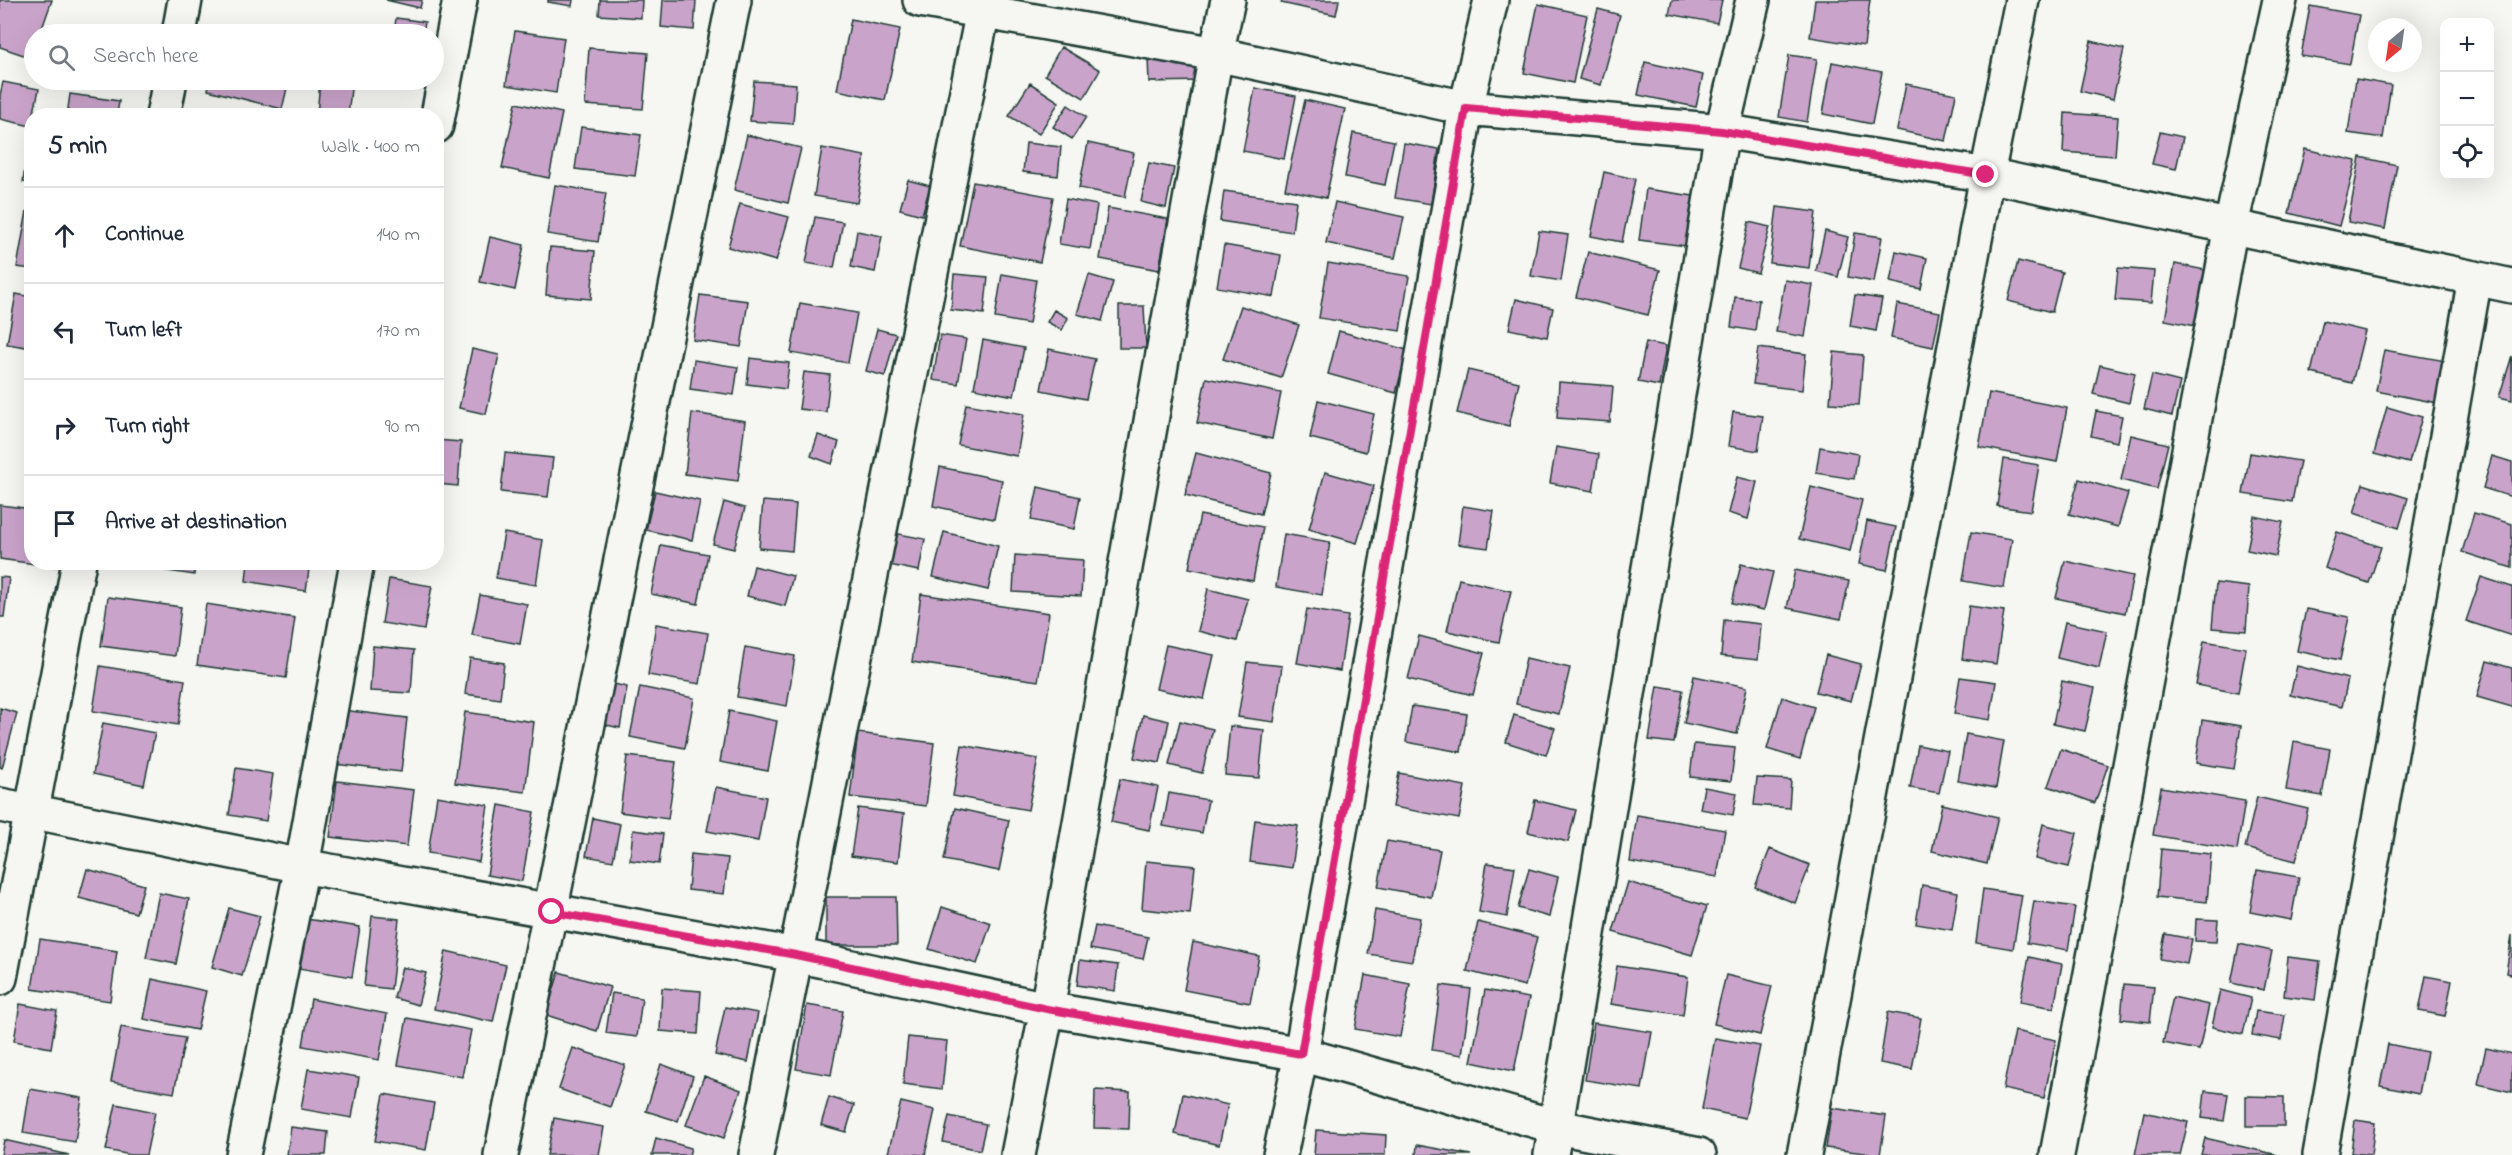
<!DOCTYPE html>
<meta charset="utf-8">
<style>
:root{--surface:#fff;--page:#f2f2f3;--text:#1f2937;--muted:#747a83;--line:#e0e1e3}
body{margin:0;font-family:"Indie Flower",sans-serif;background:var(--page);color:var(--text)}
.controls{position:absolute;right:18px;top:18px;display:grid;overflow:hidden;border-radius:12px;box-shadow:0 6px 24px #0002}
.controls button{width:54px;height:54px;display:grid;place-items:center;padding:0;border:0;border-bottom:2px solid var(--line);background:var(--surface);color:var(--text);font:30px sans-serif}
.compass{position:absolute;left:2368px;top:18px;width:54px;height:54px;border-radius:50%;background:var(--surface);box-shadow:0 6px 24px #0002;rotate:209deg}
.stop{position:absolute;width:18px;height:18px;margin:-14px;border:4px solid #db2777;border-radius:50%;background:#fff}
.stop.end{background:#db2777;border-color:#fff;box-shadow:0 2px 6px #0008}
.list{margin:0;padding:0;list-style:none}
h2{display:flex;justify-content:space-between;align-items:center;height:78px;margin:0;padding:0 24px;font-size:26px}
h2 small{font-size:20px;font-weight:400;color:var(--muted)}
.list li{display:grid;grid-template-columns:39px 1fr auto;gap:18px;align-items:center;box-sizing:border-box;height:96px;padding:0 24px;border-top:2px solid var(--line)}
.list b{display:block;font-size:22px;white-space:nowrap}
.list em{font-size:20px;font-style:normal;color:var(--muted)}
.icon{flex:none;width:33px;height:33px;fill:none;stroke:currentColor;stroke-width:2;stroke-linecap:round;stroke-linejoin:round}
.map{position:relative;flex:none;width:2512px;height:1155px;overflow:hidden}
.search{position:absolute;background:var(--surface);box-shadow:0 6px 24px #0002;left:24px;top:24px;width:420px;height:66px;display:flex;align-items:center;gap:15px;box-sizing:border-box;padding:0 21px;border-radius:33px;color:var(--muted);font-size:22px}
.panel{position:absolute;background:var(--surface);box-shadow:0 6px 24px #0002;left:24px;top:108px;width:420px;height:462px;border-radius:24px}
.map>svg:first-child{display:block}
.building{fill:#caa3cb;stroke:#1f3d34;stroke-width:1.5}
.lines{fill:none;stroke-linecap:round;stroke-linejoin:round}
.minor-casing{stroke:#1f3d34;stroke-width:38}
.minor{stroke:#f6f6f2;stroke-width:33}
.route{stroke:#db2777;stroke-width:8}
</style>
<div class="map">
<svg width="2512" height="1155" viewBox="0 0 2512 1155">
<rect width="100%" height="100%" fill="#f6f6f2"/>
<filter id="ink" filterUnits="userSpaceOnUse"><feTurbulence type="fractalNoise" baseFrequency=".0167" numOctaves="2"/><feDisplacementMap in="SourceGraphic" scale="12" xChannelSelector="R" yChannelSelector="G"/><feConvolveMatrix kernelMatrix="1 2 1 2 8 2 1 2 1" color-interpolation-filters="sRGB"/></filter>
<g filter="url(#ink)">
<path class="building" d="M0,0H52L40,34H34L32,58L0,47Z
M386,0H422L420,8Z
M548,0H573L572,6L548,2Z
M600,0H642L641,18L599,15Z
M663,0H696L694,30L661,27Z
M1282,0H1339L1336,15L1281,3Z
M1672,0H1722L1717,23L1669,14Z
M1815,0H1870L1864,46L1810,37Z
M1538,4L1587,15L1573,83L1524,73Z
M2310,6L2359,15L2350,64L2301,56Z
M1598,9L1620,15L1601,85L1579,79Z
M396,18L425,22L423,34H394Z
M851,19L900,29L885,100L837,90Z
M515,31L564,38L556,93L506,85Z
M2091,41L2124,49L2113,99L2080,91Z
M1061,47L1100,70L1084,98L1045,75Z
M589,48L648,53L643,109L585,105Z
M1789,55L1817,59L1807,122L1779,117Z
M1201,56L1203,81L1149,82L1148,58Z
M1645,62L1703,75L1696,107L1638,95Z
M1832,62L1882,72L1872,124L1823,114Z
M2356,79L2391,85L2383,138L2348,133Z
M210,80H289L282,109L208,90Z
M320,80H352L348,116H317Z
M754,81L796,84L793,124L750,121Z
M3,82L39,89L31,126L0,119V95Z
M1030,83L1059,102L1039,134L1009,116Z
M1906,84L1956,94L1946,141L1897,130Z
M1255,88L1296,96L1284,159L1243,151Z
M70,94L119,101L117,116H67Z
M1305,100L1345,109L1326,198L1285,189Z
M516,103L562,113L549,178L502,168Z
M1068,105L1086,117L1072,139L1053,127Z
M2065,113L2118,117L2115,156L2063,152Z
M581,127L641,135L635,176L575,169Z
M2160,132L2183,137L2176,169L2152,164Z
M1353,133L1394,141L1385,185L1345,177Z
M747,135L801,148L788,203L734,190Z
M29,137L32,138V183L23,182Z
M1026,143L1061,147L1058,176L1023,172Z
M1088,143L1134,153L1125,197L1079,188Z
M1404,143L1439,149L1431,204L1395,198Z
M822,148L865,156L857,203L814,196Z
M2305,149L2356,161L2339,226L2289,213Z
M2360,157L2397,165L2385,229L2348,222Z
M1149,163L1174,168L1166,208L1141,202Z
M1604,172L1635,179L1622,242L1591,236Z
M908,180L930,186L922,215L900,209Z
M973,182L1053,197L1040,262L960,246Z
M555,185L606,193L598,242L547,234Z
M1646,189L1693,196L1686,246L1639,240Z
M1224,191L1296,201L1292,232L1220,221Z
M1066,199L1097,205L1090,249L1059,244Z
M1335,202L1404,217L1395,258L1326,243Z
M740,204L789,217L776,261L728,247Z
M1777,207L1816,212L1809,268L1770,263Z
M1108,208L1168,219L1159,270L1100,259Z
M27,211L32,212V269L17,267Z
M815,217L843,222L834,268L806,263Z
M1749,222L1770,227L1758,273L1738,268Z
M857,231L882,236L875,272L851,267Z
M1539,231L1568,235L1561,281L1531,276Z
M1825,231L1848,237L1838,277L1816,271Z
M1855,233L1882,237L1874,282L1848,277Z
M490,237L524,245L515,290L480,282Z
M1224,245L1281,255L1274,297L1217,287Z
M550,247L595,251L591,299L546,295Z
M1896,251L1927,258L1921,289L1890,282Z
M1588,252L1660,270L1648,315L1576,297Z
M2018,261L2062,272L2052,312L2008,301Z
M1328,263L1409,276L1400,331L1319,318Z
M2175,264L2210,271L2201,327L2165,320Z
M2118,268L2154,271L2151,303L2115,300Z
M954,274L988,277L984,314L951,310Z
M1002,274L1036,280L1029,324L995,318Z
M1089,275L1113,282L1102,321L1077,314Z
M1785,280L1813,285L1805,337L1776,332Z
M16,294L32,297V348L7,344Z
M700,295L748,301L741,347L693,340Z
M1855,295L1882,299L1876,331L1850,326Z
M1735,297L1759,300L1755,331L1731,327Z
M1516,299L1553,308L1547,337L1509,329Z
M800,303L857,313L848,363L791,353Z
M1897,304L1940,312L1933,347L1891,338Z
M1119,306H1144L1146,348H1119Z
M1241,306L1299,325L1281,378L1223,359Z
M1054,310L1068,318L1062,330L1047,322Z
M2323,321L2365,331L2352,383L2311,373Z
M877,329L896,334L885,376L866,371Z
M1339,331L1407,350L1396,393L1328,374Z
M940,335L966,339L958,384L933,380Z
M983,340L1024,348L1014,396L974,388Z
M1646,342L1666,346L1659,386L1638,382Z
M1758,348L1806,354L1802,390L1753,384Z
M472,349L499,355L486,414L459,408Z
M1049,349L1095,359L1086,399L1041,390Z
M2384,350L2446,361L2438,403L2376,391Z
M1834,352L1863,355L1859,405L1830,403Z
M2512,356V400L2499,397Z
M750,358L789,363L786,389L747,384Z
M694,360L738,367L734,395L690,389Z
M2100,365L2135,373L2129,403L2093,394Z
M1468,370L1519,382L1509,426L1457,413Z
M804,372L830,375L826,412L799,409Z
M2152,375L2180,382L2172,416L2144,409Z
M1206,378L1281,393L1272,439L1197,423Z
M1559,382L1613,386L1610,422L1557,418Z
M1989,393L2067,408L2057,462L1979,447Z
M1318,400L1374,414L1366,452L1310,438Z
M966,404L1024,414L1017,456L958,445Z
M2387,407L2422,417L2409,463L2374,454Z
M2096,411L2122,416L2117,442L2091,436Z
M1733,412L1763,416L1758,451L1728,446Z
M692,413L745,421L738,481L685,474Z
M818,435L839,442L832,464L811,456Z
M2131,435L2168,444L2157,489L2121,480Z
M436,440L461,442L458,486L436,484Z
M1556,447L1599,454L1593,491L1550,483Z
M1820,447L1858,454L1854,479L1816,473Z
M505,453L553,458L548,497L501,492Z
M1196,453L1271,473L1261,514L1185,495Z
M2250,453L2300,461L2292,502L2243,494Z
M2492,456L2512,462V497L2483,488Z
M2004,459L2039,465L2031,511L1997,506Z
M940,467L1002,480L994,519L933,506Z
M1325,472L1374,486L1357,543L1309,529Z
M1737,477L1757,482L1748,519L1728,513Z
M2079,479L2128,493L2118,527L2069,514Z
M2363,484L2408,498L2399,528L2354,513Z
M1038,487L1080,497L1074,529L1031,520Z
M1811,487L1862,500L1850,551L1799,539Z
M655,491L700,501L692,540L646,530Z
M763,501L796,504L792,551L759,548Z
M724,502L745,508L734,549L713,544Z
M0,505L32,509V562H57L56,567L0,559Z
M1463,506L1494,511L1488,548L1458,544Z
M2474,513L2512,524V568L2462,552Z
M1200,515L1263,527L1253,581L1189,568Z
M2254,516L2283,522L2276,556L2247,550Z
M1867,521L1896,527L1887,570L1859,564Z
M944,532L998,546L988,590L933,577Z
M1971,532L2012,539L2004,588L1963,581Z
M2337,532L2381,547L2369,583L2325,568Z
M504,533L543,540L536,585L496,578Z
M894,533L925,539L919,571L889,565Z
M1284,534L1330,542L1322,595L1276,587Z
M661,545L708,554L698,604L651,594Z
M1015,555L1083,560L1081,596L1013,592Z
M2065,561L2133,576L2125,613L2056,598Z
M149,562H195L194,575L149,568Z
M248,562H310L306,591L246,581Z
M1741,564L1773,572L1764,610L1732,603Z
M754,566L793,576L785,606L747,596Z
M1795,570L1849,581L1841,619L1787,608Z
M0,577L9,578L4,617H0Z
M2481,577L2512,587V636L2466,621Z
M389,579L432,586L424,630L382,623Z
M1459,579L1511,591L1499,642L1447,631Z
M2216,583L2249,587L2246,631L2212,628Z
M1208,589L1248,599L1237,641L1198,631Z
M921,594L1049,613L1038,681L912,662Z
M480,595L527,604L520,644L472,635Z
M108,597L181,607L175,656L101,646Z
M206,604L295,618L286,678L197,665Z
M1969,606L2004,611L1996,664L1962,659Z
M1307,609L1348,616L1340,671L1297,663Z
M2306,609L2349,617L2340,660L2297,651Z
M1724,620L1761,624L1758,660L1721,656Z
M2065,622L2107,631L2099,668L2057,658Z
M656,624L708,633L700,684L648,675Z
M1419,636L1484,653L1473,695L1408,679Z
M2204,641L2246,648L2238,693L2196,685Z
M1166,645L1214,655L1204,699L1156,689Z
M373,646L414,650L411,693L370,691Z
M745,647L795,656L787,706L737,697Z
M1826,655L1861,664L1851,701L1816,692Z
M470,658L504,663L500,699L465,694Z
M1526,658L1570,668L1559,714L1516,704Z
M2487,661L2512,668V707L2477,697Z
M1247,662L1282,666L1274,722L1238,717Z
M100,666L185,680L178,725L93,711Z
M2297,666L2348,679L2342,707L2290,695Z
M1694,676L1747,687L1737,734L1684,723Z
M1960,677L1996,682L1990,720L1954,714Z
M2062,681L2095,688L2085,731L2053,724Z
M610,683L627,687L620,728L602,724Z
M1658,686L1683,690L1674,743L1649,740Z
M640,687L694,698L685,748L630,737Z
M1782,697L1814,707L1800,759L1767,749Z
M1412,706L1467,714L1461,752L1406,742Z
M0,708L17,713L2,768L0,767Z
M342,710L407,718L401,772L335,764Z
M729,711L777,721L768,771L720,762Z
M465,712L534,722L525,792L455,783Z
M1143,715L1169,721L1160,763L1134,758Z
M1514,715L1555,728L1546,755L1506,742Z
M2202,720L2241,726L2234,769L2196,763Z
M1180,721L1213,729L1202,773L1169,765Z
M103,723L155,733L144,785L93,774Z
M1230,726L1264,730L1259,778L1225,775Z
M858,733L934,743L926,806L850,797Z
M1966,734L2004,741L1996,788L1958,781Z
M2294,742L2330,749L2322,796L2286,790Z
M1694,744L1735,748L1731,781L1690,777Z
M962,745L1038,759L1028,810L953,796Z
M1918,745L1948,751L1939,793L1910,788Z
M2061,749L2108,765L2095,803L2048,786Z
M627,756L676,762L668,819L620,812Z
M236,768L273,774L266,821L229,815Z
M1399,773L1465,786L1459,819L1393,807Z
M1757,778L1791,780L1789,808L1754,805Z
M1120,779L1158,787L1149,830L1111,822Z
M337,781L414,790L407,846L330,837Z
M716,787L766,797L758,841L707,831Z
M1704,787L1737,793L1733,815L1700,809Z
M2161,787L2245,801L2237,850L2153,835Z
M1169,793L1208,800L1202,833L1163,826Z
M437,796L488,805L479,862L428,853Z
M2257,797L2308,809L2296,861L2245,848Z
M1535,800L1576,810L1568,842L1528,832Z
M1942,804L1998,817L1987,864L1932,851Z
M499,805L534,812L522,881L487,875Z
M858,808L904,814L898,862L851,856Z
M955,808L1009,820L999,871L944,860Z
M1637,815L1725,830L1717,877L1630,862Z
M593,818L620,824L613,861L586,856Z
M1255,820L1298,826L1292,868L1250,862Z
M2043,824L2077,833L2069,867L2035,859Z
M633,830L663,834L659,864L630,860Z
M1387,841L1440,850L1431,897L1378,887Z
M1770,849L1810,865L1795,903L1755,887Z
M2161,849L2211,854L2207,902L2157,897Z
M691,854L728,858L724,894L688,890Z
M1146,861L1195,866L1190,914L1142,909Z
M1487,863L1515,867L1507,917L1479,912Z
M87,869L144,885L136,913L79,898Z
M1529,869L1558,877L1549,917L1518,908Z
M2257,870L2299,877L2291,920L2250,912Z
M1628,882L1707,906L1692,955L1613,932Z
M1922,885L1958,892L1952,930L1916,924Z
M1983,889L2022,895L2013,949L1976,943Z
M159,893L189,899L176,964L146,958Z
M826,897H896L897,945H826Z
M2034,901L2075,907L2068,950L2027,943Z
M942,907L991,923L977,964L929,949Z
M229,908L260,916L242,976L212,967Z
M1375,910L1420,918L1412,961L1368,954Z
M372,916L399,919L391,989L364,986Z
M306,919L360,927L352,977L298,968Z
M2196,919L2218,920L2216,942L2195,941Z
M1478,922L1537,937L1525,986L1467,971Z
M1095,926L1148,937L1143,959L1090,949Z
M2165,934L2192,939L2187,964L2160,959Z
M2512,935V974L2506,973Z
M40,939L117,951L110,1001L32,989Z
M1193,942L1259,956L1250,1003L1184,990Z
M2239,944L2272,951L2264,990L2231,983Z
M446,951L506,965L493,1022L434,1009Z
M2029,957L2062,964L2054,1008L2020,1002Z
M2288,957L2320,961L2315,1000L2284,996Z
M1080,960L1118,965L1115,991L1077,985Z
M1617,966L1688,977L1683,1015L1611,1004Z
M402,967L426,973L418,1005L394,998Z
M559,972L610,987L597,1031L546,1015Z
M1365,975L1410,984L1400,1037L1355,1029Z
M1726,975L1772,986L1760,1035L1714,1024Z
M2426,976L2452,981L2445,1016L2419,1011Z
M152,979L206,991L197,1030L144,1019Z
M2124,984L2154,987L2150,1022L2121,1019Z
M1441,985L1471,989L1462,1055L1432,1050Z
M662,988L701,991L698,1034L660,1031Z
M1485,990L1529,998L1514,1071L1471,1062Z
M2220,990L2251,998L2243,1034L2212,1027Z
M612,993L642,998L637,1037L606,1033Z
M2173,997L2209,1005L2199,1050L2163,1043Z
M311,999L387,1014L379,1060L303,1046Z
M20,1004L57,1011L51,1048L14,1041Z
M807,1005L843,1011L831,1075L796,1069Z
M725,1007L758,1013L748,1062L715,1055Z
M2256,1011L2285,1015L2281,1040L2252,1035Z
M1888,1012L1921,1018L1912,1069L1880,1063Z
M407,1018L471,1030L462,1077L398,1065Z
M1594,1023L1652,1032L1642,1089L1585,1080Z
M121,1027L185,1038L174,1093L111,1082Z
M2015,1031L2056,1040L2044,1098L2003,1089Z
M908,1037L947,1041L942,1089L903,1084Z
M1715,1038L1760,1046L1745,1118L1702,1109Z
M2388,1044L2427,1052L2419,1094L2380,1086Z
M573,1048L625,1065L610,1107L559,1089Z
M2486,1048L2512,1054V1092L2478,1084Z
M661,1064L693,1076L678,1121L646,1111Z
M308,1069L359,1077L352,1118L301,1109Z
M704,1076L741,1090L724,1138L686,1125Z
M30,1089L82,1098L75,1142L23,1133Z
M1095,1090L1130,1092L1129,1129L1094,1128Z
M2205,1091L2228,1094L2224,1121L2202,1118Z
M384,1094L434,1103L426,1150L375,1141Z
M1183,1094L1228,1105L1219,1145L1175,1134Z
M2246,1096L2284,1097V1126H2246Z
M829,1097L854,1105L846,1132L821,1125Z
M901,1102L935,1110L925,1155L888,1153Z
M116,1104L155,1112L146,1155H131L106,1150Z
M1832,1108L1886,1116L1880,1155L1826,1148Z
M2144,1112L2188,1122L2180,1155H2135Z
M949,1116L986,1124L980,1150L943,1142Z
M554,1118L604,1127L599,1155H547Z
M2355,1120L2375,1123L2371,1155L2351,1153Z
M291,1127L328,1132L326,1155H287Z
M1316,1130L1386,1135L1385,1155H1314Z
M656,1138L691,1148L689,1155H652Z
M2205,1138L2278,1155H2201Z
M4,1140L69,1155H1Z
M1417,1145L1471,1155H1416Z"/>
<g class="lines">
<g class="minor-casing">
<path id="minor" d="M920,0L1216,54L1466,108L1722,131L1987,175L2512,286
M179,34L185,0
M163,116L170,80
M436,126L460,0
M0,805L302,866L796,955L1047,1009L1301,1054L1557,1127L1699,1155
M0,978L79,562
M243,1155L302,866L357,562
M501,1155L734,0
M756,1155L985,0
M1018,1155L1047,1009L1216,54L1228,0
M1280,1155L1301,1054L1466,108L1491,0
M1551,1155L1722,131L1753,0
M1804,1155L1987,175L2022,0
M2057,1155L2231,226L2280,0
M2320,1155L2475,278"/>
</g>
<use href="#minor" class="minor"/>
</g>
</g>
<g class="lines" filter="url(#ink)">
<path class="route" d="M552,912L796,955L1047,1009L1301,1054L1466,108L1722,131L1986,175"/>
</g>
</svg>
<div class="controls">
<button>+</button>
<button>−</button>
<button><svg class="icon" aria-label="locate" viewBox="0 0 24 24"><circle cx="12" cy="12" r="6"/><path d="M12 2v4M12 18v4M2 12h4M18 12h4"/></svg></button>
</div>
<svg class="compass" viewBox="-18 -18 36 36"><path d="M0-13l5 13h-10z" fill="#e53935"/><path d="M0 13l5-13h-10z" fill="#747a83"/></svg>
<div class="stop" style="left:552px;top:912px"></div>
<div class="stop end" style="left:1986px;top:175px"></div>
<div class="search"><svg class="icon" aria-label="search" viewBox="0 0 24 24"><circle cx="10" cy="10" r="6"/><path d="M15 15l6 6"/></svg>Search here</div>
<section class="panel">
<h2>5 min<small>Walk · 400 m</small></h2>
<ul class="list">
<li><svg class="icon" aria-label="ahead" viewBox="0 0 24 24"><path d="M12 20V5M6 11l6-6 6 6"/></svg><div><b>Continue</b></div><em>140 m</em></li>
<li><svg class="icon" aria-label="left" viewBox="0 0 24 24"><path d="M17 20v-9H6M10 6l-5 5 5 5"/></svg><div><b>Turn left</b></div><em>170 m</em></li>
<li><svg class="icon" aria-label="right" viewBox="0 0 24 24"><path d="M7 20v-9h11M14 6l5 5-5 5"/></svg><div><b>Turn right</b></div><em>90 m</em></li>
<li><svg class="icon" aria-label="arrive" viewBox="0 0 24 24"><path d="M6 21V4h12l-3 4 3 4H6"/></svg><div><b>Arrive at destination</b></div></li>
</ul>
</section>
</div>
